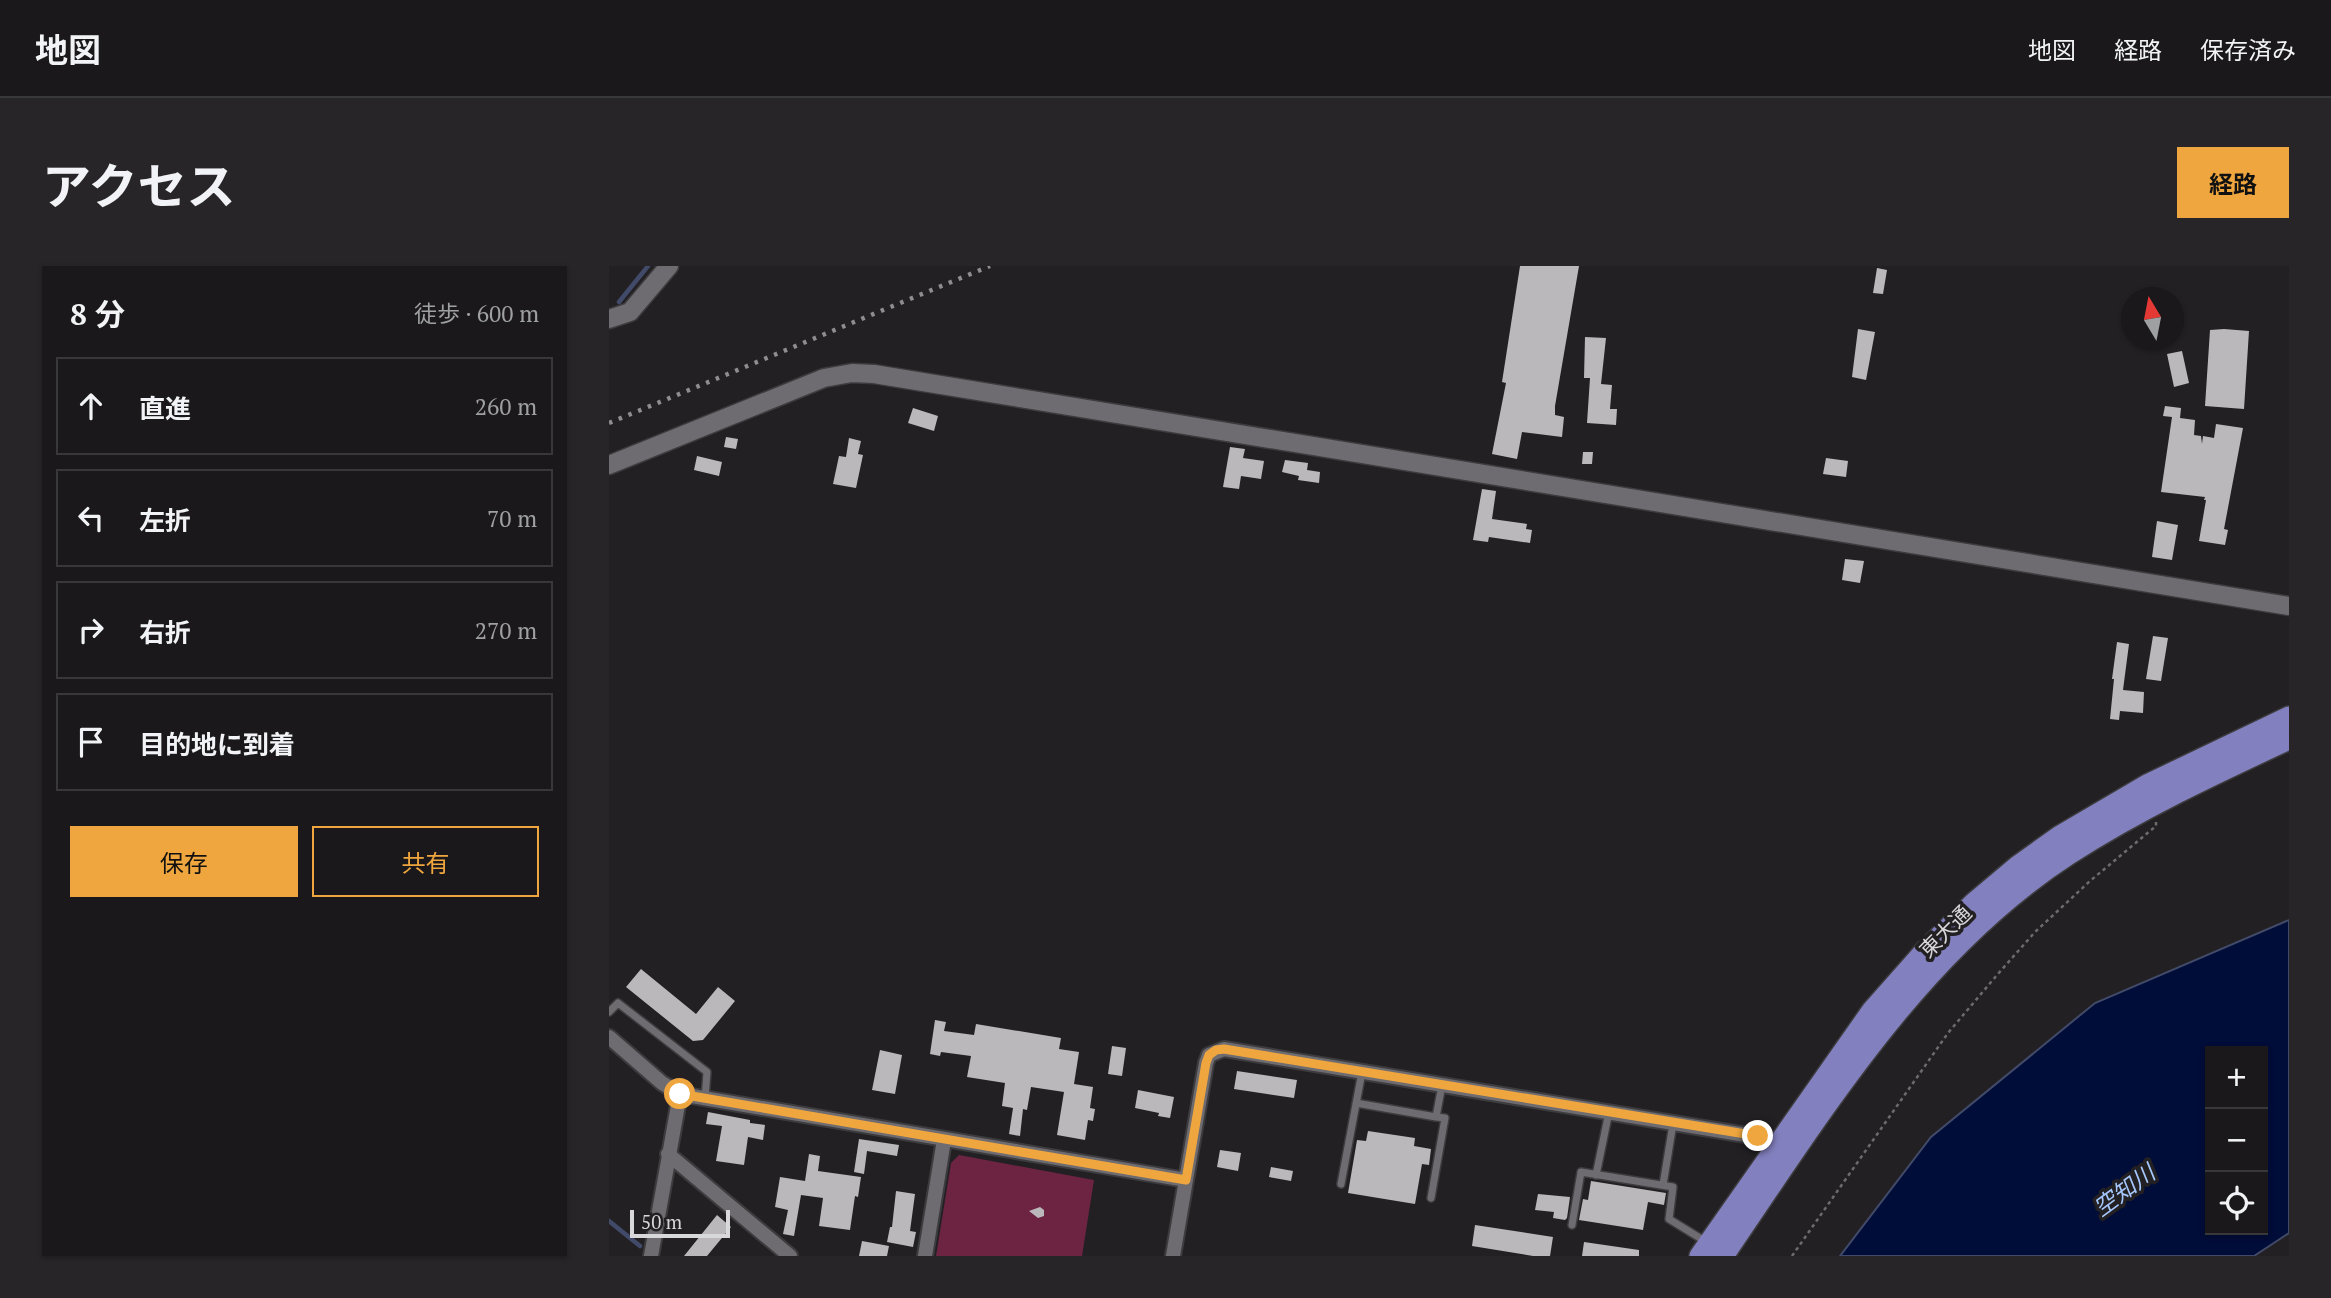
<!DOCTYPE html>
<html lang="ja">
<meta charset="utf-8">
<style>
:root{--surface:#1a181a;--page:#272527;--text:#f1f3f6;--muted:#9fa0a2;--line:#383739;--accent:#f0a63e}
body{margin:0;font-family:"PT Serif","Noto Sans JP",serif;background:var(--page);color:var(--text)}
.controls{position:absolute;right:21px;bottom:21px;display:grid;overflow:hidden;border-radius:0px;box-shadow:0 2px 5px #0004}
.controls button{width:63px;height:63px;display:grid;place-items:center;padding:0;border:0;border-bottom:2px solid var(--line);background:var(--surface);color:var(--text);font:35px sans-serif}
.compass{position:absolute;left:1512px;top:21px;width:63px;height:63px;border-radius:50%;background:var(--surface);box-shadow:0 2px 5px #0004;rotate:350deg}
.scale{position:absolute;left:21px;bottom:18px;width:100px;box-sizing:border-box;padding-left:7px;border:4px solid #d8d7d9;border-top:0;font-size:19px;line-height:24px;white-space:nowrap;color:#d8d7d9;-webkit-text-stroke:5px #222023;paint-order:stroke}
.stop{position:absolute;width:21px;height:21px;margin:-16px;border:5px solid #f0a63e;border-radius:50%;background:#fff}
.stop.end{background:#f0a63e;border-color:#fff;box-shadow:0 2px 7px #0008}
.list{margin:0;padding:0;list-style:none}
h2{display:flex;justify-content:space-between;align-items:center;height:91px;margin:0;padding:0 28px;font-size:30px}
h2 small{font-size:23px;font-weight:400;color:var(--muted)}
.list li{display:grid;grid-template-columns:46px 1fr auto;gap:21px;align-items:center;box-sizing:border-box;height:98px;margin:0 14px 14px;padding:0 14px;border:2px solid var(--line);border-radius:0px}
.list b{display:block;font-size:26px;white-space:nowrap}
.list em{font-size:23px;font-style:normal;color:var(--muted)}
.actions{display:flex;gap:14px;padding:21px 28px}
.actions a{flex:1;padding:16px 0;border:2px solid var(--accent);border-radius:0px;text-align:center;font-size:24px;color:var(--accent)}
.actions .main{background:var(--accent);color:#111}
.icon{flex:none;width:38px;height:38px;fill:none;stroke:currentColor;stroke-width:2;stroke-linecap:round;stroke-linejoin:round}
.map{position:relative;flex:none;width:1680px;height:990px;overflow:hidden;border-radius:0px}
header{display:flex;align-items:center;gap:42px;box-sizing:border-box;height:98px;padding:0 35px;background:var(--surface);border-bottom:2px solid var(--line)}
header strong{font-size:33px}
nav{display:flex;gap:38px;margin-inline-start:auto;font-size:24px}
.intro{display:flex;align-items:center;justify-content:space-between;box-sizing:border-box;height:168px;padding:0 42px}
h1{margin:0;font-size:49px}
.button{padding:18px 32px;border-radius:0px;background:var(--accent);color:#111;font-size:24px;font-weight:700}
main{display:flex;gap:42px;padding:0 42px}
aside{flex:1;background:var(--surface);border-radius:0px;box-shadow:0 2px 5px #0004}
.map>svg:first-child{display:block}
.green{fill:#6c2442}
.water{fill:#000d38;stroke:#414a68;stroke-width:2;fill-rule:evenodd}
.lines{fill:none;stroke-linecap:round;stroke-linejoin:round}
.stream{stroke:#414a68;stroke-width:4.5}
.building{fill:#bbb8bb}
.service-casing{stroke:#3c3b3e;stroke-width:10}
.minor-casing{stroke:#3c3b3e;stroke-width:18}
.tertiary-casing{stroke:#3c3b3e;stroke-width:21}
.trunk-casing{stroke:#3c3b3e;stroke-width:24}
.path{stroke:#6c6b6d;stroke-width:2.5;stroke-dasharray:3.5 3.5;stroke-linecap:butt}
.service{stroke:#6e6c70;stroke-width:7}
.minor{stroke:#6e6c70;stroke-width:14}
.tertiary{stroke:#6e6c70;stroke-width:18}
.trunk{stroke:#8380bf;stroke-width:21}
.rail{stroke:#8f8d90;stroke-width:4.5;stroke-dasharray:3.5 7;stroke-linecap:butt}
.route{stroke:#f0a63e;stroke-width:9}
.labels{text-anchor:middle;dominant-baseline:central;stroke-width:7;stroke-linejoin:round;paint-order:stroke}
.street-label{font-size:21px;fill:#d8d7d9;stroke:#222023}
.water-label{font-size:23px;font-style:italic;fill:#a6c7fd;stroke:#222023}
</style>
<header>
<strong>地図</strong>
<nav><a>地図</a><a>経路</a><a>保存済み</a></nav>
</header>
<div class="intro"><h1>アクセス</h1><a class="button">経路</a></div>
<main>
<aside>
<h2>8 分<small>徒歩 · 600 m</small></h2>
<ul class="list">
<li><svg class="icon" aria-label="ahead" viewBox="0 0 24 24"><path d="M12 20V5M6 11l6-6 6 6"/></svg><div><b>直進</b></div><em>260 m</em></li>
<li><svg class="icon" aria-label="left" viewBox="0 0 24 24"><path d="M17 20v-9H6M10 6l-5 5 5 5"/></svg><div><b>左折</b></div><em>70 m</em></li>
<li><svg class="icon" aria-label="right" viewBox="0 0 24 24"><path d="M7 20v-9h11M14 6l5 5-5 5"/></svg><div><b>右折</b></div><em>270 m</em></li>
<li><svg class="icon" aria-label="arrive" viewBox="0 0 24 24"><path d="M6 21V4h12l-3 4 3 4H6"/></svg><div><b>目的地に到着</b></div></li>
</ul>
<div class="actions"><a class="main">保存</a><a>共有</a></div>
</aside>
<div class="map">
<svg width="1680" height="990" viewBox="0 0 1680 990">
<rect width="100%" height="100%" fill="#222023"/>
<path class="green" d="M350,889L485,914L473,990H327L342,897Z"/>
<path class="water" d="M1680,654V967L1645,990H1231L1322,871L1486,737ZM1601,785H1654V964H1601Z"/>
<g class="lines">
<path class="stream" d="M10,36L39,0
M0,955L31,980"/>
</g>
<path class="building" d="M911,0H970L946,140V149L955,151L953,171L913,166L908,193L883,188L897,117L893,116Z
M1268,2L1278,4L1274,28L1264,27Z
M1249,63L1266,66L1257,114L1243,111Z
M1615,63L1640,65L1635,143L1596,140L1601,64Z
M976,71L997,72L992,118L1003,119L1001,143H1008L1007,159L978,157L981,112H975Z
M1573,85L1580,117L1565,121L1558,88Z
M1556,140L1572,142L1571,152L1586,154L1585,169L1592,170L1593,178L1594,170L1605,172L1607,158L1634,162L1615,263L1619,264L1616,279L1590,275L1597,234H1595L1596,231L1552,226L1563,151L1554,150Z
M304,142L329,150L325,165L299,157Z
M117,171L129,173L127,183L115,181Z
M240,172L252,175L249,188L254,189L247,222L224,218L230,190L237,191Z
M621,181L636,183L634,192L655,195L652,213L632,210L630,223L614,221Z
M974,186H984L983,198H973Z
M88,190L113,196L110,210L85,204Z
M1217,192L1239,195L1237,211L1214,208Z
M676,194L699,197L698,204L711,206L710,217L689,214L690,210L673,206Z
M873,223L887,225L883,253L918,258L917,263L923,264L921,277L880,271L879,276L864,274Z
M1548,255L1569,259L1563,294L1543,291Z
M1236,293L1255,295L1251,317L1233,314Z
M1544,370L1559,372L1552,415L1537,413Z
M1508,376L1520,378L1514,424L1535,426L1534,447L1511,445L1510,454L1501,453L1505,413H1503Z
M32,703L87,748L109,721L126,735L94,774L84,775L17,721Z
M326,754L337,756L335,765L365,769L367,758L452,772L450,783L470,786L465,818L484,821L481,842L486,843L484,855L479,854L476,874L448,869L455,826L422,821L418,844L414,843L411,870L400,868L404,842L393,840L396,817L358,811L362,790L332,786L331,790L321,788Z
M503,780L517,782L513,810L499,808Z
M271,784L293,789L286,828L263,824Z
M628,805L688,814L685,832L625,823Z
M529,824L565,831L561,852L549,850L550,847L526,842Z
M99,846L141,854V857L156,859L154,874L139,871L135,899L107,895L113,860L97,858Z
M759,865L806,872L805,880L822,883L820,899L813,898L806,938L739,927L748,874L757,875Z
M250,873L290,879L288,890L258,885L255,908L245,906Z
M611,884L632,887L629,905L608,901Z
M200,888L211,890L209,905L252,911L249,931L246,930L241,964L210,960L214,932L192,929L185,970L174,968L179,944L166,941L171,911L196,915Z
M662,901L684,905L682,915L660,911Z
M982,915L1057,927L1055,939L1039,936L1034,964L970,954L974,933L979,934Z
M287,925L306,928L301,965L307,966L304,981L278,976L281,961H283Z
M929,928L961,931L958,952L956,954L944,952L945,946L926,944Z
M431,941L435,944V950L429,952L420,945Z
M108,949L122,961L98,990H75Z
M866,959L944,971L941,990H924L863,980Z
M253,975L280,980L278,990H250Z
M975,976L1030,984V990H973Z"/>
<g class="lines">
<g class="service-casing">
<path id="service" d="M0,746L9,737L98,806L96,833
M747,837L827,851
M987,909L1000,846
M732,918L753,806
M1054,919L1064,858
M822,932L836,852L827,851L833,819
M963,959L972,906L1064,921L1060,953L1099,977"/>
</g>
<g class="minor-casing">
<path id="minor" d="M0,771L53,817L71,828L577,914
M59,888L181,990
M42,990L71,828
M316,990L335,874
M564,990L597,797L600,789L615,783L1149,871L1169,878L1177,883"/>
</g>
<g class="tertiary-casing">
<path id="tertiary" d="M0,53L21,46L60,0
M0,199L215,112L243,107L265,108L1680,340"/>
</g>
<g class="trunk-casing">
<path id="trunk" d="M1091,990L1263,745L1317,684L1365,637L1409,600L1451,570L1538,519L1680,451
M1114,990C1212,847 1310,685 1460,588C1530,543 1605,508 1680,473"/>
</g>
<path class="path" d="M1183,990L1339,767L1388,709L1426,666L1481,615L1547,560V555"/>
<use href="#service" class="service"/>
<use href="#minor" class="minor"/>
<use href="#tertiary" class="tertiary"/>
<use href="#trunk" class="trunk"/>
<path class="rail" d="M0,157L381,0"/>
</g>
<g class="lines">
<path class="route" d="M71,828L577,914L597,797L600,789L607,784L615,783L1149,870"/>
</g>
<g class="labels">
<g class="street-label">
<text transform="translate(1336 665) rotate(-45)">東大通</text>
</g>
<g class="water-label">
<text transform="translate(1515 924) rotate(-36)">空知川</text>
</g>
</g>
</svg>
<div class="controls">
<button>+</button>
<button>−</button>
<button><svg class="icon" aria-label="locate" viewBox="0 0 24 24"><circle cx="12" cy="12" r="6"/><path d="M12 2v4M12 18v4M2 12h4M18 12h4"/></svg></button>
</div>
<svg class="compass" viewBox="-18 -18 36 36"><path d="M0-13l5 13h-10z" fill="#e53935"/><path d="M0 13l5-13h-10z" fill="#9fa0a2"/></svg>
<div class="scale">50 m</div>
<div class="stop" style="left:71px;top:828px"></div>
<div class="stop end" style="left:1149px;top:870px"></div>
</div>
</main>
